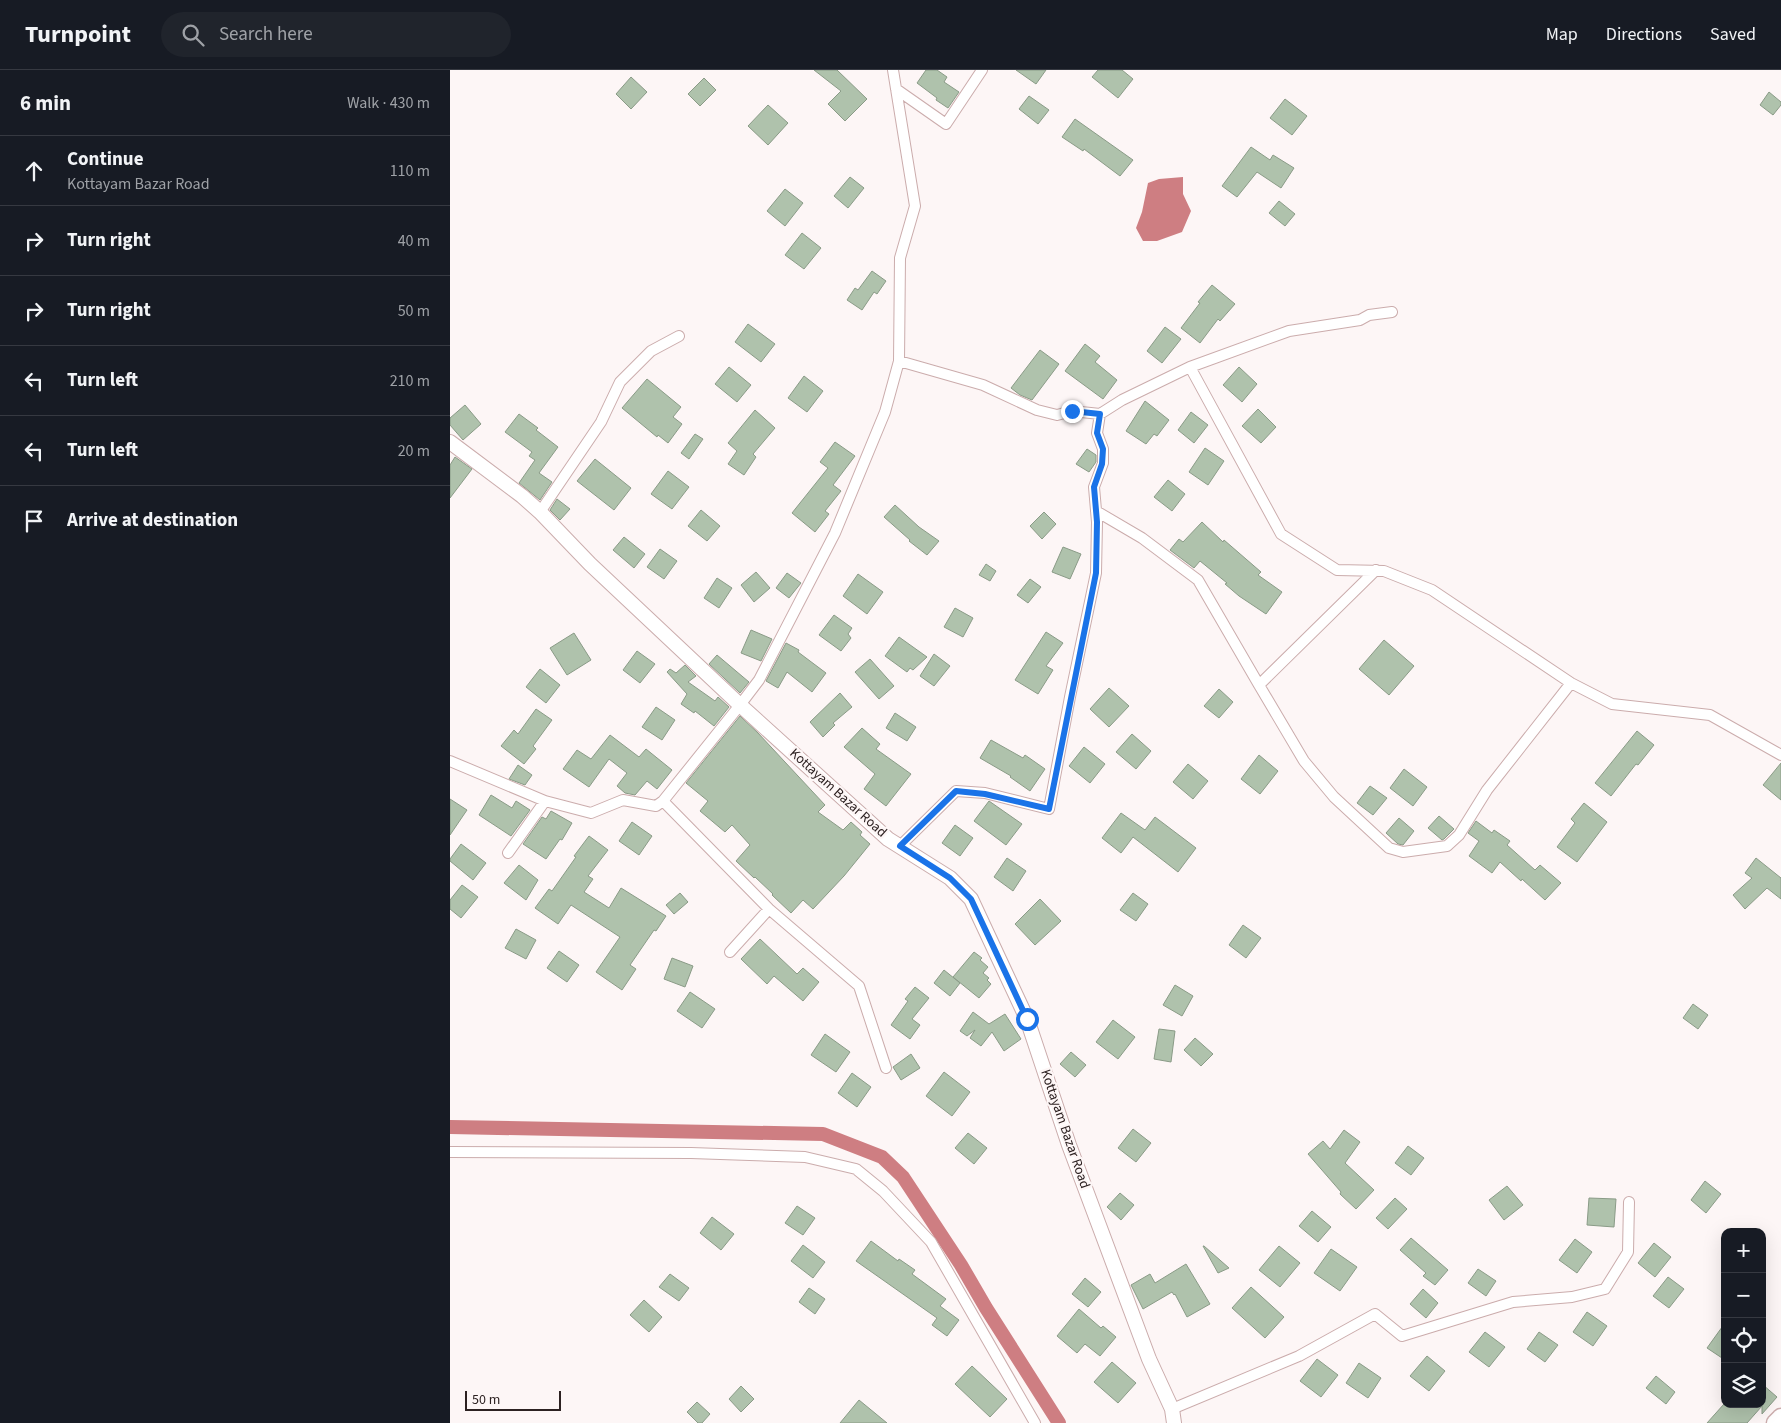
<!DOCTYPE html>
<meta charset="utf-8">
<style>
:root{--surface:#171b24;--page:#20242c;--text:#f1f3f6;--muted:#9ea1a6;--line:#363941}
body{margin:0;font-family:"Source Sans 3",sans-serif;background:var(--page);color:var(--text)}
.controls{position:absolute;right:15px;bottom:15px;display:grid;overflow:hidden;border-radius:10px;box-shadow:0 5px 20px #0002}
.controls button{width:45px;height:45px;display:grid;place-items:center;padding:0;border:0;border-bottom:1px solid var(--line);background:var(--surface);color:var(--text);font:25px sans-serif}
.scale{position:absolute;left:15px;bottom:12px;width:96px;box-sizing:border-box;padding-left:5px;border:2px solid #2c2121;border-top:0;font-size:14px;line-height:18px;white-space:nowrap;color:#2c2121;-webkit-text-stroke:4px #fdf6f6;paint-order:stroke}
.stop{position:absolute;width:15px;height:15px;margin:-11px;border:4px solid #1a73e8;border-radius:50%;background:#fff}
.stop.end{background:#1a73e8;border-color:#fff;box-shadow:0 1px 5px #0008}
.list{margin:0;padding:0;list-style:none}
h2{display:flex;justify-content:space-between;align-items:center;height:65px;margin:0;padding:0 20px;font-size:21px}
h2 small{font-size:16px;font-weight:400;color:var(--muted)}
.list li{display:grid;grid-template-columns:32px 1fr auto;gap:15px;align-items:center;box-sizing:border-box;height:70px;padding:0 20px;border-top:1px solid var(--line)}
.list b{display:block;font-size:19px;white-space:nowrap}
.list p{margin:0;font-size:16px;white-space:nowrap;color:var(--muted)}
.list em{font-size:16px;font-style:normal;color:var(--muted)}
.icon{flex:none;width:28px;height:28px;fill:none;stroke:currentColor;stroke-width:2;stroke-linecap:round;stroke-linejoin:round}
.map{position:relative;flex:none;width:1331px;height:1353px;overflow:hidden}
header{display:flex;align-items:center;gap:30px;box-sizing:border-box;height:70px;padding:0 25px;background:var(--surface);border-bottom:1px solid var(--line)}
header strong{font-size:24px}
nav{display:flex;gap:28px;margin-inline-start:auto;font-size:18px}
.search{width:350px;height:45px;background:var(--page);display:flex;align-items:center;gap:12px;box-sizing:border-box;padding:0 18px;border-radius:28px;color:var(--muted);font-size:19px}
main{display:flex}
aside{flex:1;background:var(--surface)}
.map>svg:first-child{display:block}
.water{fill:#ce7e82}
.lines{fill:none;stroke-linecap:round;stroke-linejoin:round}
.canal{stroke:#ce7e82;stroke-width:14}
.building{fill:#afc2ac;stroke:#8a9b87}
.minor-casing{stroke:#cbacac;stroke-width:12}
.secondary-casing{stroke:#cbacac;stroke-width:16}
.primary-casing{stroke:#cbacac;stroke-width:19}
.minor{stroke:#fff;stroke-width:10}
.secondary{stroke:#fff;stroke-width:14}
.primary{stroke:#fff;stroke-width:16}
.route{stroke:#1a73e8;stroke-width:6}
.labels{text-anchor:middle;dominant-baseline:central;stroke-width:4.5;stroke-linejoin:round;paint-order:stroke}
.street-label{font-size:14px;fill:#2c2121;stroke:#fdf6f6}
</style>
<header>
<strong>Turnpoint</strong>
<div class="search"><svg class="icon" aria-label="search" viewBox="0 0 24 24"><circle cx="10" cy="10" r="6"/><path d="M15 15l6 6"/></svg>Search here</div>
<nav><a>Map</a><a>Directions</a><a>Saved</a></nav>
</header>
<main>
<aside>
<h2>6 min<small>Walk · 430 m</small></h2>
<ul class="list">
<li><svg class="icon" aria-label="ahead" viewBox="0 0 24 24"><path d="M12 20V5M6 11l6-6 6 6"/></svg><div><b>Continue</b><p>Kottayam Bazar Road</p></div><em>110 m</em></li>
<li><svg class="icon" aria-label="right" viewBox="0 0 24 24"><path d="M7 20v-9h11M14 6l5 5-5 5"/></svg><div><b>Turn right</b></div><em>40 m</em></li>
<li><svg class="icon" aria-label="right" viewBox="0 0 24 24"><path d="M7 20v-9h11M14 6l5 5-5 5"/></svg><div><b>Turn right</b></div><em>50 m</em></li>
<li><svg class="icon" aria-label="left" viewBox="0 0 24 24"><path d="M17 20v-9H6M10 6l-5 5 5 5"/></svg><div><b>Turn left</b></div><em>210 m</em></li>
<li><svg class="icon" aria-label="left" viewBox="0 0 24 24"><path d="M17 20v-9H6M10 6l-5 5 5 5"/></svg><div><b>Turn left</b></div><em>20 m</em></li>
<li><svg class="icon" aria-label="arrive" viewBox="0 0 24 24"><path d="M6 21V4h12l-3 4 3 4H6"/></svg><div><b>Arrive at destination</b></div></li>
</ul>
</aside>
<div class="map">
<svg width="1331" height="1353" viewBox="0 0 1331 1353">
<rect width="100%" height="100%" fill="#fdf6f6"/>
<path class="water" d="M733,107V124L741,141L732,162L707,171H693L686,158L692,142L698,113L709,109Z"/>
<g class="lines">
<path class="canal" d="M0,1057L373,1064L432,1087L453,1107L511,1195L536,1238L609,1353"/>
</g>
<path class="building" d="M364,0H387L417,29L395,51L378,34L391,21Z
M476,0H487L497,7L494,12L509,22L498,38L486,30L487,28L467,13Z
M566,0H596L586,14Z
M648,0H672L683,9L668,28L642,7Z
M181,7L197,22L181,39L166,24Z
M254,8L266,20L250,36L238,24Z
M1319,22L1331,32V35L1323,45L1310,35Z
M579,26L599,40L588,54L569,39Z
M835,29L857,46L842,65L820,48Z
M318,35L338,53L318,75L298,56Z
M625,49L683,90L670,106L634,79L633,81L612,67Z
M801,77L820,90L823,85L844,98L831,118L807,102L787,127L772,116Z
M400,107L414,118L398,138L384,126Z
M335,119L353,133L335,156L317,141Z
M829,131L845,144L835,156L819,143Z
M352,163L371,178L354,199L335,185Z
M422,201L436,211L427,224L424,222L412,240L397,230L405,218L408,220Z
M762,215L785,234L770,251L768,249L750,273L731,258L750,233L748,232Z
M298,254L325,274L311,292L285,272Z
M715,257L731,269L712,293L697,281Z
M635,274L650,286L645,292L667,310L653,329L615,301Z
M590,280L609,294L582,330L570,325L561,318Z
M279,297L301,315L287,332L265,314Z
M789,297L807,314L792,332L773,315Z
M354,306L373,321L357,342L338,328Z
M197,309L231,337L223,347L232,354L218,373L208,365L207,367L172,338Z
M695,331L719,350L707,366L704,364L696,374L676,361Z
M15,335L31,354L13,370L0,355V348Z
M808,339L826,357L811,373L792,356Z
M305,340L325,358L303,384L306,387L294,405L278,394L287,381L278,373Z
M741,342L758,355L744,373L728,360Z
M69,344L88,358L86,360L108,377L89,403L102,412L90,430L69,413L85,390L79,386L82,382L55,362Z
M245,364L253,369L239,389L231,383Z
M385,372L405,386L383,415L391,421L375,441L379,444L365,462L342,443L378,398L370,392Z
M755,378L774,391L758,415L739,402Z
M637,379L646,385V392L639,402L626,394Z
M5,387L22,399L0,428V395Z
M145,389L181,418L164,440L127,411Z
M218,401L239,417L222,439L201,424Z
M718,410L735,424L722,441L704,427Z
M107,429L120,439L110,450L100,440Z
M445,435L469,457L489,471L477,485L459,471L460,470L434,447Z
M251,440L270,456L257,471L238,456Z
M594,442L606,454L592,469L580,456Z
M752,452L773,472L774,470L811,502L808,505L832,522L816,544L789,526L775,514L777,513L750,491L744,498L720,480L729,469L733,472Z
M174,467L195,484L184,498L163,480Z
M613,477L631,484L620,509L602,502Z
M210,479L227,491L214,509L197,497Z
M536,494L546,501L540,511L529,505Z
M306,502L320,518L304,532L291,515Z
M337,503L351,513L339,528L326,518Z
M408,504L433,522L417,544L393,526Z
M267,508L282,518L269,538L254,528Z
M580,509L591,517L578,533L567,525Z
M505,538L523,548L513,567L494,557Z
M384,545L402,558L398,564L401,568L391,581L369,565Z
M301,560L322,569L311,591L291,583Z
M596,562L613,573L596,596L603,600L588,624L565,610Z
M124,563L141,590L117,605L100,578Z
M449,567L477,587L463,600L460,598L457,602L435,586Z
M934,570L964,596L939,625L909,599Z
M336,573L349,580L348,582L376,603L362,622L337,602L328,618L316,611Z
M187,581L205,594L190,613L173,600Z
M484,584L500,596L484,616L470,606Z
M267,585L299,612L290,623L259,594Z
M420,589L444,616L429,629L405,602Z
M235,595L246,606L238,612L265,631L268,627L279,637L264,656L245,641L244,643L231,634L237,624L217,602L220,599L226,603Z
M90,599L110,615L96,633L76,617Z
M659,618L679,636L659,657L640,639Z
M769,619L783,632L769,648L754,636Z
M390,623L402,637L383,653L385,655L373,667L360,652Z
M206,637L225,650L212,670L192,657Z
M86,639L102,650L83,676L86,679L74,694L51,676L64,660L68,664Z
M445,643L466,657L457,671L436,658Z
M290,646L308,663L375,735L368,742L393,760L401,752L412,762L410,765L420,774L394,806L363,839L353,830L341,843L322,825L323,824L305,807L304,808L286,791L300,775L282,755L275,762L250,741L258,731L236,713Z
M412,658L430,674L426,679L461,704L436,736L414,719L425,704L394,677Z
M1187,661L1204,675L1188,695L1186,694L1161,726L1145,713Z
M682,664L701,681L686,699L666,682Z
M160,665L189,687L196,679L222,700L207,719L197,711L185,725L175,723L167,716L177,703L159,689L139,717L113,699L127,680L141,689Z
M541,670L573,688L575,685L595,699L580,721L560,707L561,706L530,688Z
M634,677L655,694L640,713L619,696Z
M809,685L828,701L810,724L791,709Z
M1331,693V730L1313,715Z
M738,694L758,711L743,729L723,712Z
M68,695L82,705L75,715L59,709Z
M954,699L977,717L963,736L940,718Z
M920,716L937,728L923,745L907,733Z
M41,725L62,738L66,731L80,740L61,766L29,745Z
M0,729L17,740L0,765Z
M539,731L572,754L556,775L524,751Z
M1134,733L1157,752L1127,792L1107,777L1125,753L1121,749Z
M101,741L122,753L112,770L110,769L96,789L73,774L92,747L96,749Z
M671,743L695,760L705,747L746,778L728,802L683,767L671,783L652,768Z
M989,746L1004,759L994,769L992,770L978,758Z
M949,748L964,761L953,775L948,774L936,763Z
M1026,751L1042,763L1044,760L1060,771L1057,775L1085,800L1090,795L1111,813L1095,830L1072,809L1071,811L1050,792L1042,803L1019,786L1029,771L1018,763Z
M182,752L202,766L189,785L169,771Z
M505,755L523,768L510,786L492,773Z
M139,766L158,780L138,806L143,809L134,822L159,838L171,818L216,846L206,861L204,860L180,895L186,899L172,920L146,902L170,867L121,835L108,854L85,838L99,819L102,821L126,787L124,786Z
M11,774L36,793L23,810L0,791V789Z
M557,788L576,801L563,821L544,807Z
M1306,788L1331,808V829L1317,818L1295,839L1283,825L1302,808L1295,803Z
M69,795L88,810L76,830L54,813Z
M12,815L28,827L11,848L0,839V830Z
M230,823L238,832L224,844L216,835Z
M683,823L698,834L686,851L670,840Z
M590,829L611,851L585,875L565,854Z
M793,855L811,868L796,888L779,875Z
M66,859L86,870L76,889L55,878Z
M310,869L347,904L353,898L369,912L353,931L324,906L317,914L291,889Z
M109,881L129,895L117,912L97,898Z
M524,882L532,888L530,890L538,897L533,903L539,908L537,910L541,914L529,928L503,907Z
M222,888L243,896L235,917L214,909Z
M494,900L510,913L500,926L484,913Z
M725,915L743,926L732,946L713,935Z
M465,917L479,928L462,949L470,955L460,969L441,955L458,931L455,929Z
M240,922L265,939L252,958L227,941Z
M1243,934L1258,945L1248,959L1233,948Z
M523,942L539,954L555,944L571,969L554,981L542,962L531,976L520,968L525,960L517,966L510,961Z
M663,950L685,967L668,989L646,972Z
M709,959L725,961L721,992L704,989Z
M375,964L400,982L386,1002L361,985Z
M745,968L763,984L751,996L734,980Z
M621,982L636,995L625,1007L610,994Z
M461,984L470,998L451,1010L443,997Z
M494,1002L520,1022L502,1046L476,1026Z
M402,1003L421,1017L407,1037L388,1023Z
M683,1059L701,1073L686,1092L668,1078Z
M894,1060L910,1072L895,1093L924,1120L906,1139L890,1124L891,1122L858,1084L873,1071L880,1079Z
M518,1063L537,1078L524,1094L505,1078Z
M958,1076L974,1088L961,1105L945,1093Z
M1255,1111L1271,1124L1256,1143L1241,1130Z
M1057,1116L1073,1135L1054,1150L1039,1130Z
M670,1123L684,1135L671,1150L657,1137Z
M945,1128L957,1139L938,1159L926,1148Z
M1139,1128L1166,1129L1164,1157L1137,1155Z
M347,1136L365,1148L353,1165L335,1153Z
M862,1141L881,1157L868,1172L849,1156Z
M262,1147L284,1164L271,1180L250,1163Z
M961,1168L998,1200L985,1215L973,1206L976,1203L950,1180Z
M1125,1169L1142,1182L1127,1203L1109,1190Z
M421,1171L448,1191L449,1189L465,1200L462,1204L496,1229L490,1236L509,1250L497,1266L482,1255L487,1248L406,1191Z
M1204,1173L1221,1187L1205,1207L1188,1193Z
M353,1175L375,1192L363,1208L341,1191Z
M753,1176H754L779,1198L768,1203Z
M829,1176L850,1193L830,1217L809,1200Z
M881,1179L907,1197L890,1221L864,1203Z
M736,1194L760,1234L737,1247L725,1224L724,1225L722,1222L693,1239L681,1215L700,1204L705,1213Z
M1028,1199L1046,1211L1036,1226L1018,1213Z
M220,1204L239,1218L229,1231L209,1217Z
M1218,1207L1234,1219L1219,1238L1203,1226Z
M635,1208L651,1222L638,1237L622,1224Z
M801,1217L834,1247L815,1268L782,1238Z
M359,1218L375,1229L365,1244L349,1232Z
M973,1219L988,1233L976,1248L960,1234Z
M194,1230L212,1247L199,1262L180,1245Z
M629,1239L651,1258L653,1256L666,1267L650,1286L635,1274L627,1283L607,1266Z
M1137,1242L1157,1256L1143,1276L1123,1262Z
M1275,1253V1290L1257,1278Z
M1035,1262L1055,1277L1039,1297L1019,1282Z
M1089,1262L1108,1275L1095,1292L1077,1279Z
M977,1286L995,1301L979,1321L960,1306Z
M867,1289L888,1305L871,1327L850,1311Z
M662,1292L686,1313L668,1333L644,1312Z
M909,1293L931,1308L918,1328L896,1313Z
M522,1296L557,1329L540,1347L505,1314Z
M1206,1306L1225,1322L1216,1334L1196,1318Z
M1312,1314L1327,1327L1312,1344V1336L1297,1353H1257L1274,1334H1312Z
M291,1316L304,1329L291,1342L279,1329Z
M409,1330L437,1353H390Z
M247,1332L260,1344L252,1353H248L237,1342Z"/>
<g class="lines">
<g class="minor-casing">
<path id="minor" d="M446,19L496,54L532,0
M449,291L533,315L587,340L607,345L622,341L650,344
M740,297L831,464L887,500L934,501L982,520L1121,613L1162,634L1260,645L1331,685
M646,441L692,468L748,510L809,615L926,500
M90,442L151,352L170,312L201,281L229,266
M809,615L854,691L884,727L939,778L953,782L997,776L1009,765L1037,720L1121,613
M0,691L95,731L141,743L173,730L206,736L213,731L290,635L309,610L385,463L435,342L449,291L450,188L465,136L443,0
M213,731L319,839L409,916L436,998
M450,776L506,721L535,723L599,739L620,627L646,503L647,452L644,417L653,393V379L647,363L650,344L672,330L740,297L839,261L910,250L919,245L942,242
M58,783L95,731
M280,882L319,839
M0,1082L241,1083L355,1087L406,1099L433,1121L481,1172L585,1353
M722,1339L849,1286L925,1244L952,1266L1063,1232L1122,1227L1155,1219L1178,1182L1179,1132"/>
</g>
<g class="secondary-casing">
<path id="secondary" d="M0,372L72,426L90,442L140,494L290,635L438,769L500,808L521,829L577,949L619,1075L699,1289L722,1339L724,1353"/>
</g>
<g class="primary-casing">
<path id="primary" d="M1325,1353L1331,1347"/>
</g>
<use href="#minor" class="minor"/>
<use href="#secondary" class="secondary"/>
<use href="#primary" class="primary"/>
</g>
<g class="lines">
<path class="route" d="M577,949L521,829L500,808L450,776L506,721L535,724L599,739L646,503L647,452L644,417L652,394L653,379L647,363L650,344L622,341"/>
</g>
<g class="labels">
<g class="street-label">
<text transform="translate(388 723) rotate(42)">Kottayam Bazar Road</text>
<text transform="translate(615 1059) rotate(71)">Kottayam Bazar Road</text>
</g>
</g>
</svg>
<div class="controls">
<button>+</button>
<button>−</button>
<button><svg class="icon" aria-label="locate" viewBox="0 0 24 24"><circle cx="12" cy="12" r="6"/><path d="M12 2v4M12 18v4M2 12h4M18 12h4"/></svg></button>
<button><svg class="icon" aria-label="layers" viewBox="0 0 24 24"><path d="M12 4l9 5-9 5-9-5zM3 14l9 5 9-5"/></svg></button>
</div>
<div class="scale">50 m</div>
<div class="stop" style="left:577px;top:949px"></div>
<div class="stop end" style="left:622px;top:341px"></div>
</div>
</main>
